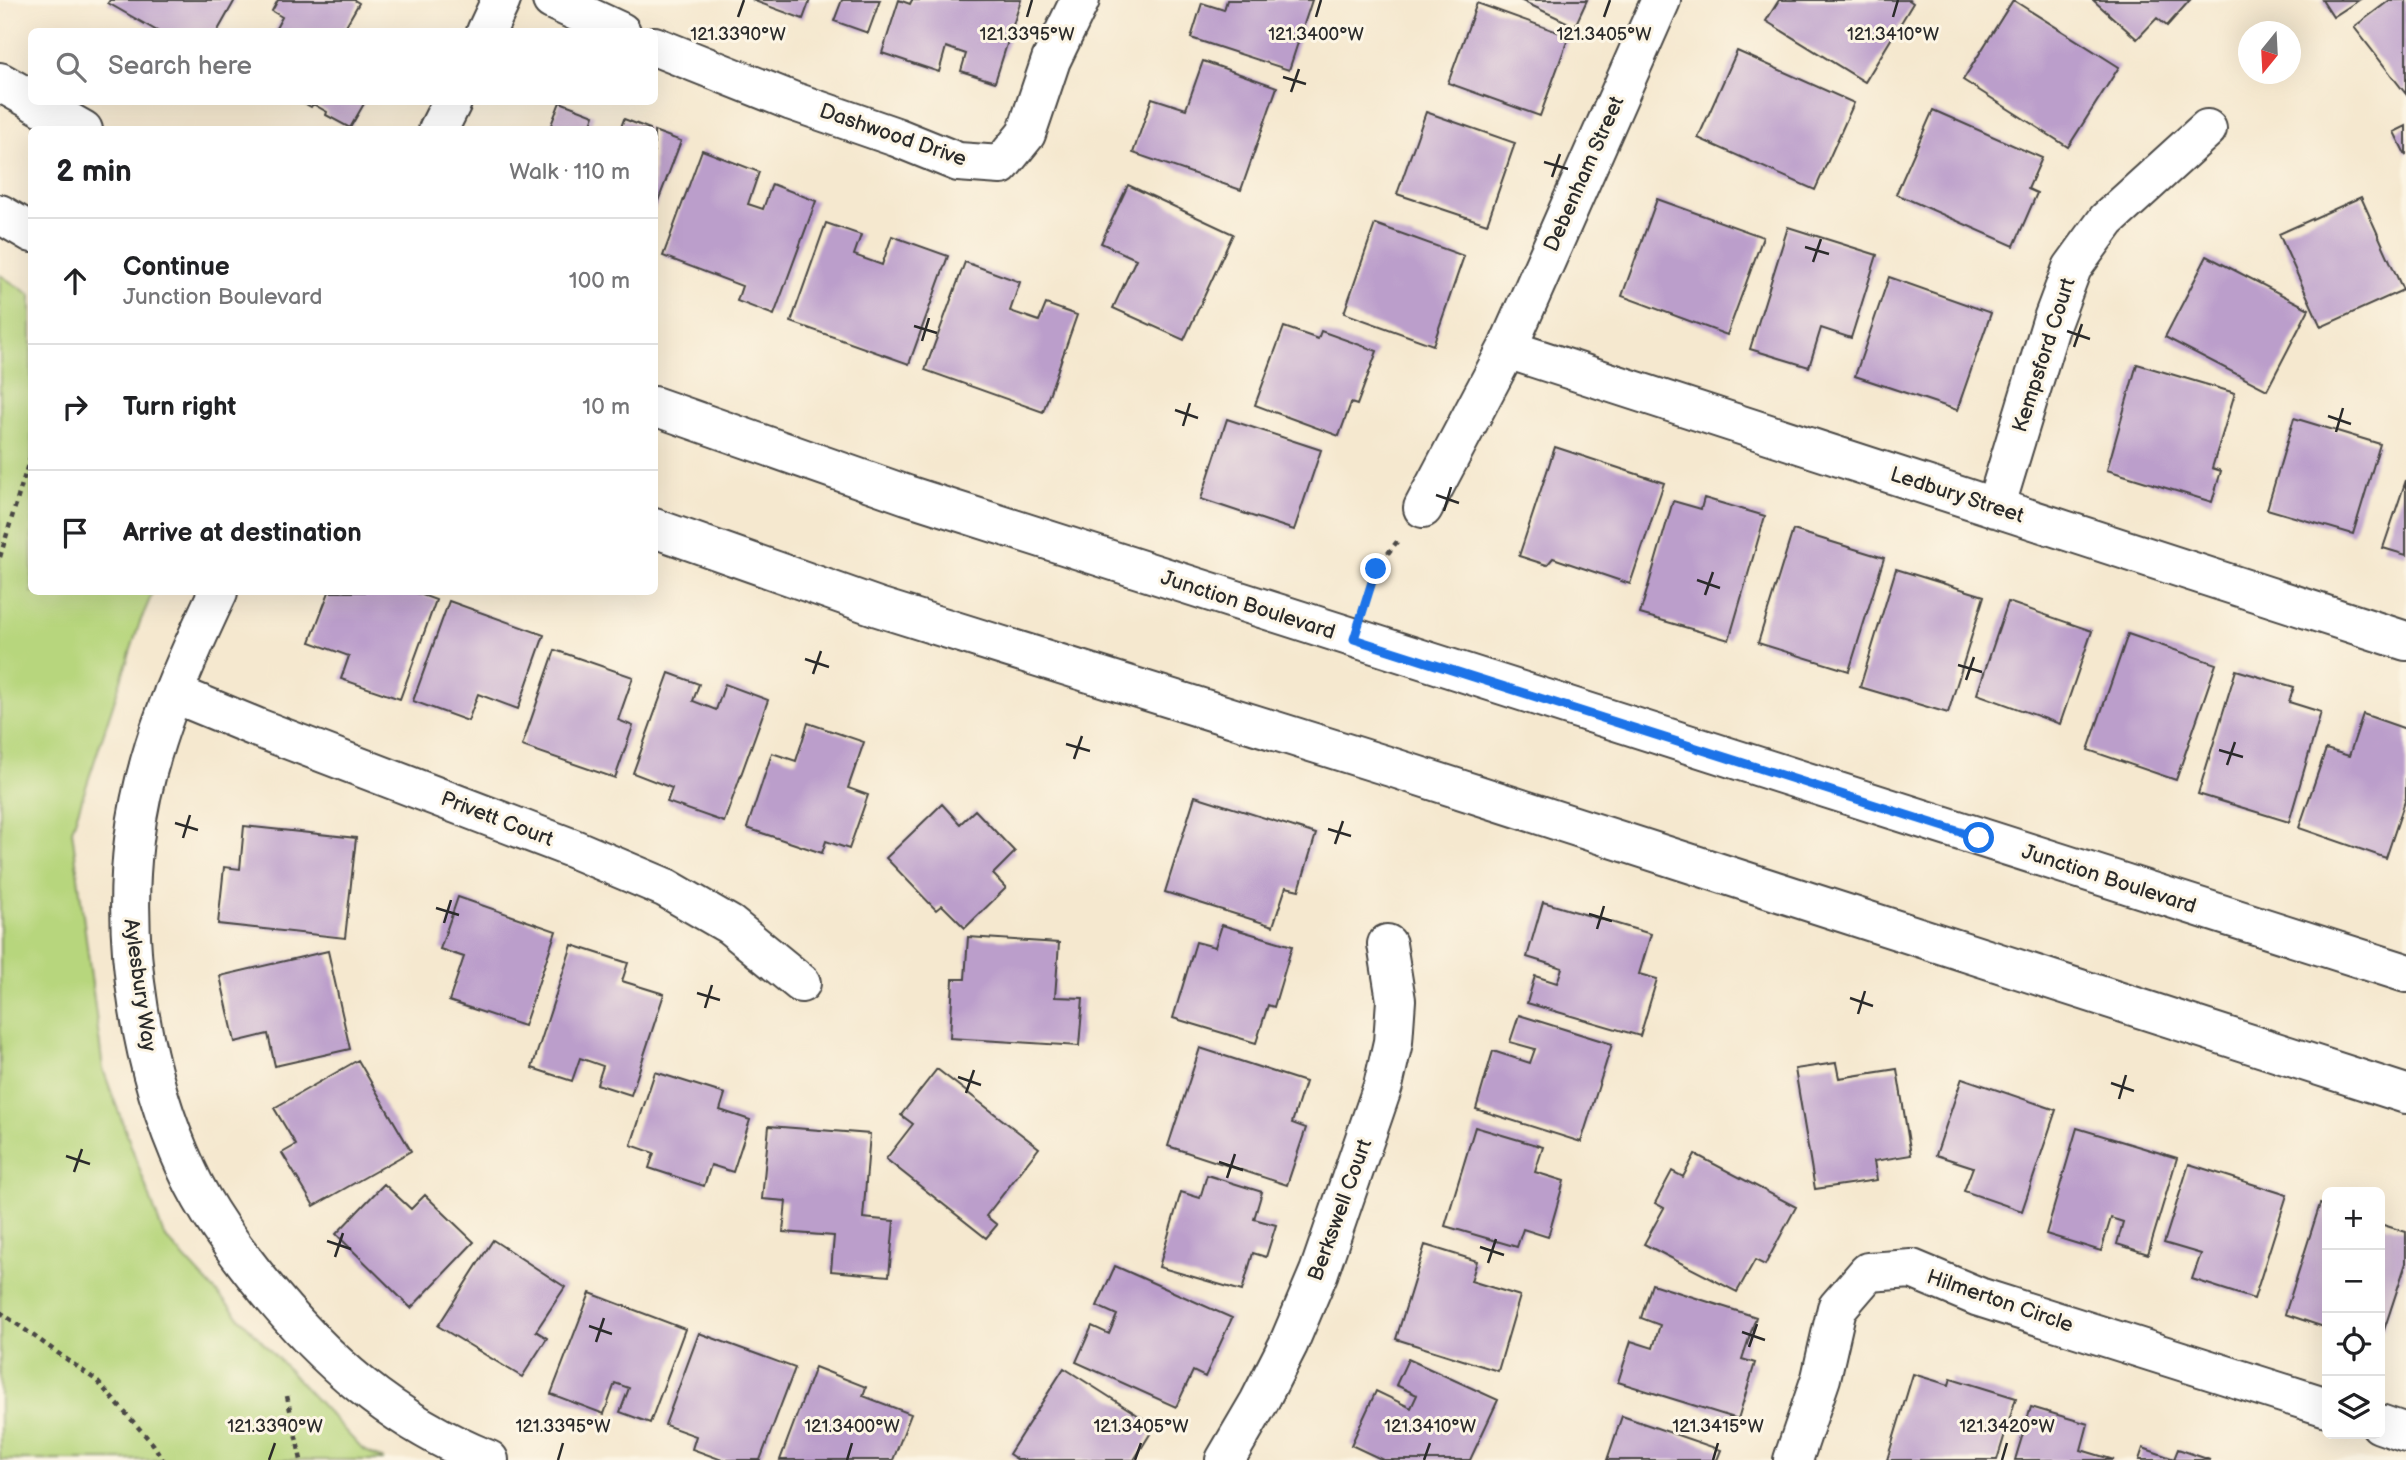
<!DOCTYPE html>
<meta charset="utf-8">
<style>
:root{--surface:#fff;--page:#f2f2f2;--text:#202124;--muted:#757577;--line:#e0e0e0}
body{margin:0;font-family:"Balsamiq Sans",sans-serif;background:var(--page);color:var(--text)}
.controls{position:absolute;right:21px;bottom:21px;display:grid;overflow:hidden;border-radius:10px;box-shadow:0 7px 28px #0002}
.controls button{width:63px;height:63px;display:grid;place-items:center;padding:0;border:0;border-bottom:2px solid var(--line);background:var(--surface);color:var(--text);font:35px sans-serif}
.compass{position:absolute;left:2238px;top:21px;width:63px;height:63px;border-radius:50%;background:var(--surface);box-shadow:0 7px 28px #0002;rotate:198deg}
.stop{position:absolute;width:21px;height:21px;margin:-16px;border:5px solid #1a73e8;border-radius:50%;background:#fff}
.stop.end{background:#1a73e8;border-color:#fff;box-shadow:0 2px 7px #0008}
.list{margin:0;padding:0;list-style:none}
h2{display:flex;justify-content:space-between;align-items:center;height:91px;margin:0;padding:0 28px;font-size:30px}
h2 small{font-size:23px;font-weight:400;color:var(--muted)}
.list li{display:grid;grid-template-columns:46px 1fr auto;gap:21px;align-items:center;box-sizing:border-box;height:126px;padding:0 28px;border-top:2px solid var(--line)}
.list b{display:block;font-size:26px;white-space:nowrap}
.list p{margin:0;font-size:23px;white-space:nowrap;color:var(--muted)}
.list em{font-size:23px;font-style:normal;color:var(--muted)}
.icon{flex:none;width:38px;height:38px;fill:none;stroke:currentColor;stroke-width:2;stroke-linecap:round;stroke-linejoin:round}
.map{position:relative;flex:none;width:2406px;height:1460px;overflow:hidden}
.search{position:absolute;background:var(--surface);box-shadow:0 7px 28px #0002;left:28px;top:28px;width:630px;height:77px;display:flex;align-items:center;gap:18px;box-sizing:border-box;padding:0 24px;border-radius:10px;color:var(--muted);font-size:26px}
.panel{position:absolute;background:var(--surface);box-shadow:0 7px 28px #0002;left:28px;top:126px;width:630px;height:469px;border-radius:10px}
.map>svg:first-child{display:block}
.green{fill:#b7d67d;stroke:#718054;stroke-width:2}
.building{fill:#bb9ecb}
.lines{fill:none;stroke-linecap:round;stroke-linejoin:round}
.minor-casing{stroke:#494744;stroke-width:42}
.major-casing{stroke:#494744;stroke-width:42}
.path{stroke:#494744;stroke-width:4.5;stroke-dasharray:5 5;stroke-linecap:butt}
.minor{stroke:#fff;stroke-width:38}
.major{stroke:#fff;stroke-width:38}
.route{stroke:#1a73e8;stroke-width:9}
.ticks{fill:none;stroke:#2b2b2b;stroke-width:2.5}
.labels{text-anchor:middle;dominant-baseline:central;stroke-width:6;stroke-linejoin:round;paint-order:stroke}
.street-label{font-size:21px;fill:#2b2b2b;stroke:#fcf5e5}
.ticks-label{font-size:18px;text-anchor:middle;fill:#2b2b2b;stroke:#fcf5e5;stroke-width:6;stroke-linejoin:round;paint-order:stroke}
</style>
<div class="map">
<svg width="2406" height="1460" viewBox="0 0 2406 1460">
<rect width="100%" height="100%" fill="#fcf5e5"/>
<filter id="ink" filterUnits="userSpaceOnUse"><feTurbulence type="fractalNoise" baseFrequency=".0143" numOctaves="2"/><feDisplacementMap in="SourceGraphic" scale="14" xChannelSelector="R" yChannelSelector="G"/><feConvolveMatrix kernelMatrix="1 2 1 2 8 2 1 2 1" color-interpolation-filters="sRGB"/></filter>
<filter id="wash" filterUnits="userSpaceOnUse"><feTurbulence type="fractalNoise" baseFrequency=".00686" numOctaves="4" result="noise"/><feDisplacementMap in="SourceGraphic" scale="28" xChannelSelector="R" yChannelSelector="G"/><feGaussianBlur stdDeviation="1.57" result="paint"/><feColorMatrix in="noise" values="0 0 0 0 0 0 0 0 0 0 0 0 0 0 0 0 0 1.4 0 .05"/><feComposite in="paint" operator="in"/></filter>
<g filter="url(#wash)">
<rect width="100%" height="100%" fill="#f5e8cf"/>
<path class="green" d="M0,275L31,295L32,592H153L140,622L72,830L103,1069L164,1236L362,1449L384,1460H0Z"/>
<g id="blocks">
<path class="building" d="M110,0H235L217,32H159L108,3Z
M278,0H354L359,3L344,29L348,32H274L282,17L272,11Z
M752,0H810L803,19Z
M842,0H880L868,33L834,21Z
M899,0L910,4L912,0H1021L995,82L961,71L966,54L946,47L939,72L882,53Z
M1227,0H1312L1289,70L1191,38L1202,3L1224,10Z
M1520,0H1587L1575,26Z
M1779,0H1909L1913,3L1865,82L1766,21Z
M2013,0L2119,67L2068,147L1963,80Z
M2093,0H2190L2167,26L2157,18L2137,39Z
M2322,0H2359L2333,17Z
M2390,0H2406V94L2354,27Z
M1477,3L1569,36L1540,116L1448,83Z
M1737,51L1854,103L1815,190L1698,138Z
M1203,61L1277,87L1241,190L1133,153L1152,98L1186,109Z
M302,102H365L350,128L326,115L327,112L313,104L311,107Z
M560,102L594,115L589,130H549Z
M1933,110L2042,158L2028,189L2037,193L2014,246L1896,194Z
M1426,112L1515,143L1487,224L1397,194Z
M624,119L650,129V130H620Z
M2406,126V156L2394,132Z
M654,131L681,141L655,209H654Z
M702,150L759,172L748,204L763,209L772,184L816,201L774,315L737,301L742,286L663,256Z
M1128,185L1233,234L1184,340L1113,308L1136,259L1101,243Z
M2361,197L2403,290L2321,327L2279,234Z
M1657,199L1763,237L1727,335L1622,296Z
M826,223L861,235L854,255L882,265L892,236L948,256L909,364L791,322Z
M1375,224L1464,256L1433,345L1344,313Z
M1788,227L1877,255L1851,338L1821,328L1809,367L1750,349Z
M2207,256L2309,309L2267,390L2165,337Z
M965,262L1020,282L1010,311L1039,321L1046,304L1077,315L1043,412L925,370Z
M1889,277L1991,313L1957,410L1855,376Z
M1284,327L1318,339L1321,331L1377,351L1357,405L1351,403L1339,436L1255,405Z
M2137,364L2235,393L2212,468L2221,471L2212,502L2107,470Z
M2294,418L2380,444L2353,534L2267,509Z
M1227,419L1321,450L1294,530L1201,499Z
M1555,447L1664,483L1630,584L1553,558L1547,565L1519,556Z
M2406,480V555L2383,548Z
M1704,498L1765,516L1729,640L1640,614L1673,501L1701,509Z
M1793,530L1884,558L1849,671L1758,643Z
M1896,569L1984,596L1948,713L1860,687Z
M329,592H414L436,600L400,699L341,679L349,656L310,642Z
M449,601L544,635L518,709L478,694L468,721L413,701Z
M2008,602L2092,631L2060,724L1977,694Z
M2128,634L2216,664L2176,780L2088,750Z
M555,650L633,677L618,720L633,726L615,778L522,746Z
M2236,670L2294,687L2289,702L2321,712L2289,822L2198,794Z
M669,673L699,684L693,701L716,710L725,684L768,700L724,822L667,802L672,788L633,773Z
M2363,714L2406,729V798L2386,858L2299,828L2326,749L2349,756Z
M808,723L864,742L848,788L868,795L849,849L826,841L822,853L747,828L772,753L796,761Z
M1195,796L1316,834L1299,890L1286,887L1273,926L1165,892Z
M942,804L960,824L975,810L1015,852L993,874L1006,888L965,928L942,905L936,910L886,858Z
M244,826L356,838L345,938L218,924L224,867L240,869Z
M458,897L556,931L524,1026L449,1001L464,957L440,949Z
M1543,902L1651,934L1639,974L1657,979L1640,1036L1527,1003L1535,976L1557,983L1562,968L1527,957Z
M1222,925L1292,946L1274,1007L1268,1005L1256,1043L1173,1018L1196,942L1215,947Z
M968,937L1059,943L1055,997L1083,998L1079,1046L950,1038L953,979H965Z
M572,945L628,963L622,981L664,994L631,1095L597,1084L603,1066L580,1058L572,1081L532,1068Z
M328,951L350,1049L275,1066L268,1034L235,1042L220,976Z
M1519,1015L1612,1044L1581,1142L1476,1109L1493,1051L1530,1063L1535,1049L1510,1042Z
M1200,1048L1305,1082L1292,1123L1306,1128L1287,1185L1168,1146Z
M358,1060L411,1151L314,1206L282,1153L296,1145L274,1108Z
M1836,1063L1839,1078L1897,1069L1911,1155L1874,1161L1877,1180L1815,1189L1795,1069Z
M937,1069L1039,1148L986,1216L997,1225L986,1238L886,1159L913,1124L901,1115Z
M655,1072L725,1094L720,1110L750,1120L733,1172L711,1165L704,1186L649,1168L654,1153L631,1145Z
M1962,1078L2056,1110L2022,1211L1964,1191L1973,1167L1936,1155Z
M769,1126L870,1134L863,1218L894,1221L889,1276L831,1271L834,1236L783,1232L786,1201L762,1199Z
M1475,1127L1543,1147L1535,1172L1564,1181L1548,1237L1523,1229L1517,1247L1445,1226Z
M2077,1128L2177,1158L2148,1254L2117,1244L2123,1222L2111,1218L2101,1251L2046,1234Z
M1695,1154L1796,1207L1765,1265L1755,1260L1737,1292L1644,1244L1664,1208L1655,1203L1672,1171L1683,1177Z
M2189,1164L2287,1195L2254,1299L2192,1279L2201,1254L2164,1243Z
M1207,1175L1262,1192L1254,1219L1276,1225L1266,1257L1253,1253L1242,1291L1159,1267L1181,1192L1200,1198Z
M384,1184L411,1209L425,1195L474,1242L411,1308L336,1234Z
M2320,1204L2327,1207V1328L2285,1314Z
M2380,1224L2406,1232V1263L2384,1330L2380,1328Z
M493,1240L565,1287L536,1331L547,1338L522,1377L438,1326Z
M1425,1245L1477,1261L1471,1281L1520,1296L1498,1371L1396,1339Z
M1115,1266L1232,1318L1205,1377L1193,1371L1176,1407L1076,1362L1092,1326L1109,1334L1117,1315L1097,1306Z
M1652,1284L1756,1317L1742,1359L1755,1363L1738,1419L1618,1382L1631,1341L1653,1348L1660,1325L1641,1318Z
M590,1293L685,1329L650,1423L620,1412L629,1388L615,1383L604,1414L551,1394Z
M699,1333L795,1368L760,1460H722L692,1449L696,1436L665,1425Z
M1408,1359L1498,1400L1470,1460H1383L1351,1445L1376,1391L1411,1408L1417,1395L1396,1385Z
M815,1367L866,1387L863,1396L911,1414L893,1460H780Z
M1064,1368L1155,1426L1134,1460H1018L1009,1454Z
M1913,1374L1949,1385L1951,1378L2016,1398L1997,1460H1887Z
M2031,1407L2088,1424L2081,1450L2114,1460H2015Z
M1622,1416L1721,1450L1717,1460H1607Z
M2143,1448L2174,1459L2178,1449L2210,1460H2139Z"/>
</g>
</g>
<g filter="url(#ink)">
<use href="#blocks" fill-opacity="0" stroke="#494744" stroke-width="2"/>
<g class="lines">
<g class="minor-casing">
<path id="minor" d="M552,0L621,32
M486,32L501,0
M654,46L792,101L896,137L958,162L1001,165L1026,134L1051,60L1080,0
M438,130L452,102
M1507,349L2406,641
M1423,508L1507,349L1661,0
M1995,508L2051,324L2072,268L2107,220L2207,129
M218,592C181,670 144,753 134,840C121,947 142,1073 187,1170C205,1210 232,1246 259,1280C324,1361 392,1421 489,1460
M173,693L258,728L574,849L666,888L730,925L801,983
M2380,1424L2406,1433
M1225,1460L1259,1402L1288,1345L1319,1272L1383,1086L1393,1042L1396,1000L1387,944
M1793,1460L1821,1378L1837,1308L1868,1272L1912,1269L1979,1297L2327,1407"/>
</g>
<g class="major-casing">
<path id="major" d="M0,82L32,100
M34,102L83,130
M0,214L32,233
M654,406L907,495L2406,973
M654,528L878,607L1391,767L2406,1094"/>
</g>
<path class="path" d="M0,557L32,451
M1367,598L1376,569L1399,539
M0,1312L96,1380L153,1444L163,1460
M287,1396L301,1460"/>
<use href="#minor" class="minor"/>
<use href="#major" class="major"/>
</g>
</g>
<g class="lines" filter="url(#ink)">
<path class="route" d="M1376,569L1354,639L1979,838"/>
</g>
<path class="ticks" d="M738,17L744,0M1027,17L1032,0M1316,17L1321,0M1604,17L1610,0M1893,17L1898,0M1283,77L1306,84M1291,92L1299,69M1544,162L1568,169M1552,177L1560,154M1805,247L1829,254M1813,262L1821,239M914,326L937,333M2067,331L2090,339M922,341L929,318M2074,347L2082,324M1175,410L1198,418M2328,416L2351,424M1183,426L1190,403M2336,432L2343,408M1436,495L1459,503M1444,511L1451,487M1697,580L1720,588M1705,595L1713,572M805,659L829,667M1958,665L1982,672M813,674L821,651M1966,680L1974,657M1066,744L1090,751M2219,750L2243,757M1074,759L1082,736M2227,765L2235,742M175,823L198,830M1328,829L1351,836M183,838L190,815M1335,844L1343,821M436,908L459,915M1589,914L1612,921M444,923L451,900M1597,929L1604,906M697,993L720,1000M1850,998L1873,1006M705,1008L712,985M1858,1014L1865,991M958,1077L981,1085M2111,1083L2134,1091M966,1093L974,1070M2119,1099L2126,1075M66,1156L90,1164M1219,1162L1243,1170M74,1172L82,1149M1227,1178L1235,1154M327,1241L351,1249M1480,1247L1504,1255M335,1257L343,1233M1488,1263L1496,1239M589,1326L612,1334M1742,1332L1765,1340M596,1342L604,1318M1749,1347L1757,1324M269,1460L275,1443M558,1460L563,1443M847,1460L852,1443M1135,1460L1141,1443M1424,1460L1430,1443M1713,1460L1718,1443M2002,1460L2007,1443"/>
<g class="labels">
<g class="street-label">
<text transform="translate(893 135) rotate(19)">Dashwood Drive</text>
<text transform="translate(1584 174) rotate(-66)">Debenham Street</text>
<text transform="translate(2044 355) rotate(-72)">Kempsford Court</text>
<text transform="translate(1957 495) rotate(18)">Ledbury Street</text>
<text transform="translate(1248 605) rotate(18)">Junction Boulevard</text>
<text transform="translate(497 819) rotate(21)">Privett Court</text>
<text transform="translate(2109 879) rotate(18)">Junction Boulevard</text>
<text transform="translate(140 985) rotate(82)">Aylesbury Way</text>
<text transform="translate(1340 1210) rotate(-70)">Berkswell Court</text>
<text transform="translate(2000 1301) rotate(19)">Hilmerton Circle</text>
</g>
</g>
<g class="ticks-label">
<text x="738" y="40">121.3390°W</text>
<text x="1027" y="40">121.3395°W</text>
<text x="1316" y="40">121.3400°W</text>
<text x="1604" y="40">121.3405°W</text>
<text x="1893" y="40">121.3410°W</text>
<text x="852" y="1432">121.3400°W</text>
<text x="1718" y="1432">121.3415°W</text>
<text x="2007" y="1432">121.3420°W</text>
<text x="275" y="1432">121.3390°W</text>
<text x="563" y="1432">121.3395°W</text>
<text x="1141" y="1432">121.3405°W</text>
<text x="1430" y="1432">121.3410°W</text>
</g>
</svg>
<div class="controls">
<button>+</button>
<button>−</button>
<button><svg class="icon" aria-label="locate" viewBox="0 0 24 24"><circle cx="12" cy="12" r="6"/><path d="M12 2v4M12 18v4M2 12h4M18 12h4"/></svg></button>
<button><svg class="icon" aria-label="layers" viewBox="0 0 24 24"><path d="M12 4l9 5-9 5-9-5zM3 14l9 5 9-5"/></svg></button>
</div>
<svg class="compass" viewBox="-18 -18 36 36"><path d="M0-13l5 13h-10z" fill="#e53935"/><path d="M0 13l5-13h-10z" fill="#757577"/></svg>
<div class="stop" style="left:1979px;top:838px"></div>
<div class="stop end" style="left:1376px;top:569px"></div>
<div class="search"><svg class="icon" aria-label="search" viewBox="0 0 24 24"><circle cx="10" cy="10" r="6"/><path d="M15 15l6 6"/></svg>Search here</div>
<section class="panel">
<h2>2 min<small>Walk · 110 m</small></h2>
<ul class="list">
<li><svg class="icon" aria-label="ahead" viewBox="0 0 24 24"><path d="M12 20V5M6 11l6-6 6 6"/></svg><div><b>Continue</b><p>Junction Boulevard</p></div><em>100 m</em></li>
<li><svg class="icon" aria-label="right" viewBox="0 0 24 24"><path d="M7 20v-9h11M14 6l5 5-5 5"/></svg><div><b>Turn right</b></div><em>10 m</em></li>
<li><svg class="icon" aria-label="arrive" viewBox="0 0 24 24"><path d="M6 21V4h12l-3 4 3 4H6"/></svg><div><b>Arrive at destination</b></div></li>
</ul>
</section>
</div>
